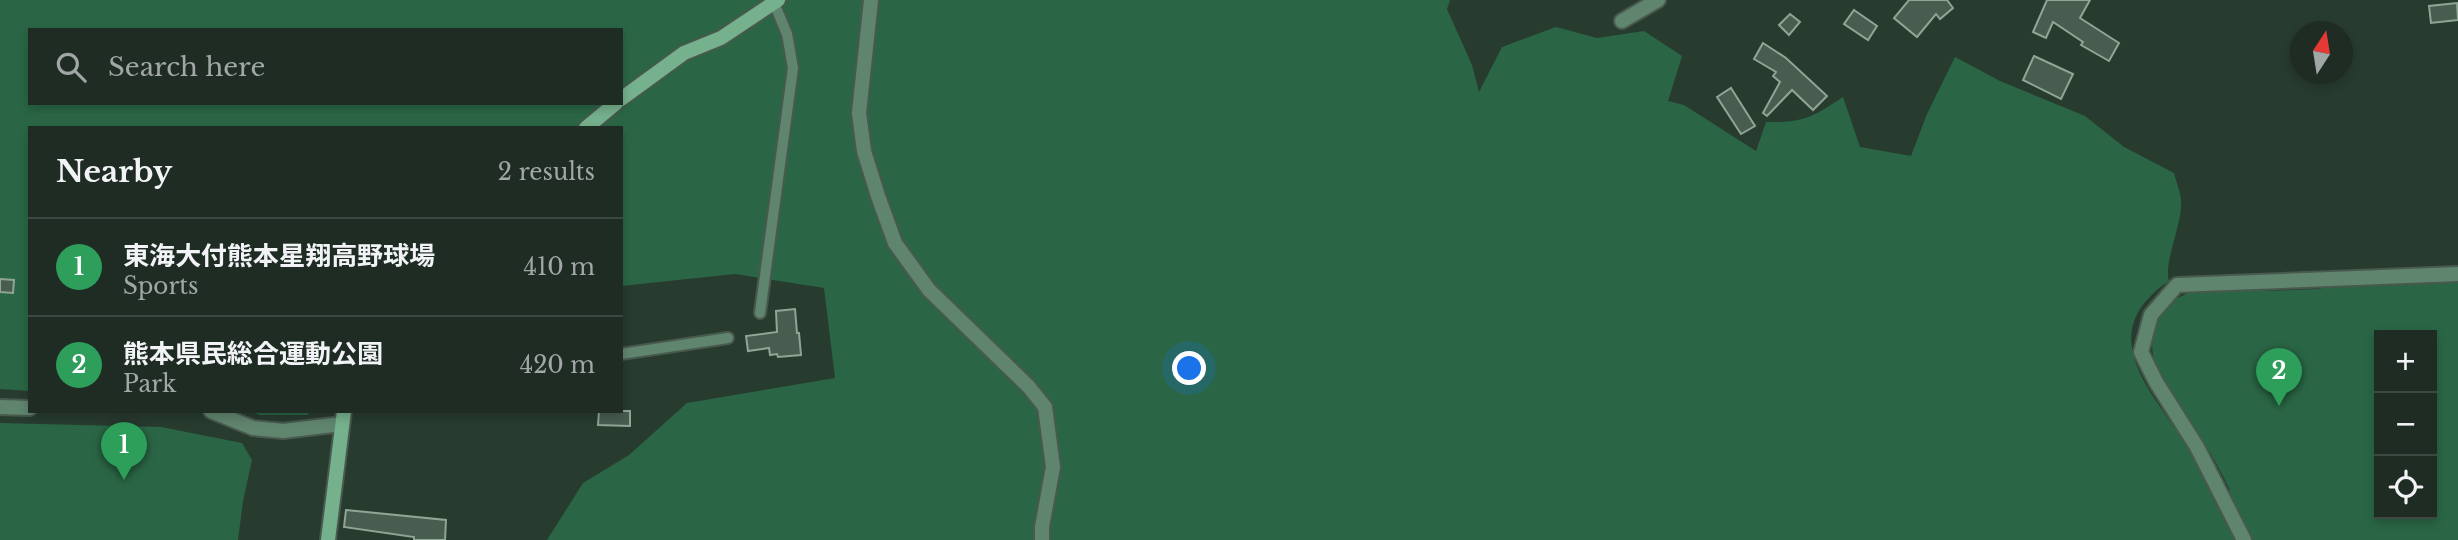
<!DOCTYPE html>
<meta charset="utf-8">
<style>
:root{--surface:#1e2c23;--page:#26342b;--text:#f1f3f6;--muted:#a1a7a6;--line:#3c4841;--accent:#d09dff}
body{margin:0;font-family:"Libre Baskerville","Noto Sans JP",serif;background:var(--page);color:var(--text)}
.controls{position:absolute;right:21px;bottom:21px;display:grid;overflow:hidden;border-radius:0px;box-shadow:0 4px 10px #0003}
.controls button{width:63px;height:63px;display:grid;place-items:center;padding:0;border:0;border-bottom:2px solid var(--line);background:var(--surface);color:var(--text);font:35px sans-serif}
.compass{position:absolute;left:2290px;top:21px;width:63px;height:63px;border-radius:50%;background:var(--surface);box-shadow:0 4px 10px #0003;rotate:12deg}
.you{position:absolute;left:1190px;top:369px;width:24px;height:24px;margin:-18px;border:5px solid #fff;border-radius:50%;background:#1a73e8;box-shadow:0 0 0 10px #1a73e833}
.badge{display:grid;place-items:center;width:46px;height:46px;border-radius:50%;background:var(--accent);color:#fff;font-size:23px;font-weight:700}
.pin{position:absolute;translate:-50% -58px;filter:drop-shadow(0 2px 4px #0008)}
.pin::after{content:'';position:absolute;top:37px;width:24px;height:21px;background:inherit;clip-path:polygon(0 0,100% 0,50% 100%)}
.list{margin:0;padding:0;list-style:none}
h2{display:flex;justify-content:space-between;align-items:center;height:91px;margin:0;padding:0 28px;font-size:30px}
h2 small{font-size:23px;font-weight:400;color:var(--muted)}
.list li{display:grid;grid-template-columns:46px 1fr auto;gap:21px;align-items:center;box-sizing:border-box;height:98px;padding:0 28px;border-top:2px solid var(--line)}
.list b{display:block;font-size:26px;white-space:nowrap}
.list p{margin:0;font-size:23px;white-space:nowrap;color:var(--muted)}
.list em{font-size:23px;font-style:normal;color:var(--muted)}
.icon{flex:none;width:38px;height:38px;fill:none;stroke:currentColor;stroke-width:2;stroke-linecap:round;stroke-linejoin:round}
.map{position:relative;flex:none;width:2458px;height:540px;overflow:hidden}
.search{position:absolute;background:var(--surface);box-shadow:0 4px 10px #0003;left:28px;top:28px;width:595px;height:77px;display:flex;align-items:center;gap:18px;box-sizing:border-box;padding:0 24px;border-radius:0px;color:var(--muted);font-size:26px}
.panel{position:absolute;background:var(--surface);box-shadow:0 4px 10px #0003;left:28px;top:126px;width:595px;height:287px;border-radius:0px}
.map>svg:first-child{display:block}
.green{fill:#2a6645;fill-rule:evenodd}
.building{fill:#485c4f;stroke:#8fa596;stroke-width:2}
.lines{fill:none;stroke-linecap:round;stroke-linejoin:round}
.lane-casing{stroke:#48594e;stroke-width:14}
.street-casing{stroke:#48594e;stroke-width:18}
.secondary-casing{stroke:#48594e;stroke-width:18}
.lane{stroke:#60856e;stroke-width:10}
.street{stroke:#60856e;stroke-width:14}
.secondary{stroke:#76b18d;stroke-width:14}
</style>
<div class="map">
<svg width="2458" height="540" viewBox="0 0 2458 540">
<rect width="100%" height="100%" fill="#283b2f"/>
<path class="green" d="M0,0H1450L1447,9L1472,65L1479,92L1502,47L1556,27L1597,38L1644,31L1682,56L1668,101L1684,105L1756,151L1766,122C1803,123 1813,117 1843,97L1860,147L1911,156L1927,114L1955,57L2000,81L2085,116L2124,147L2174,173C2176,181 2180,191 2181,200C2183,224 2163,262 2169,281C2092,333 2151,391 2186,444C2206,474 2221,508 2236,540H547L583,483L629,455L687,403L835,378L824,288L735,274L621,286V128H30V391L0,389ZM30,30H621V103H30Z
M2458,282V540H2252L2228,492L2230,490C2222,474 2214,458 2204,443C2181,410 2139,365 2156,323C2163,307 2174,298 2191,292L2255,286L2267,291L2320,289L2329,284ZM2379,335H2432V514H2379Z
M249,411H312L307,415H260Z
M0,423L161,427L242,443L252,460L243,501L238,540H0Z"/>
<path class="building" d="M1909,0H1947L1953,8L1940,19L1936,14L1917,37L1894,18Z
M2047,0H2090L2080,18L2119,43L2109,61L2081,45L2083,42L2053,22L2046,38L2033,32Z
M2457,3L2458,20L2431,23L2429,6Z
M1854,10L1877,26L1868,40L1844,24Z
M1790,14L1800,22L1789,35L1779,25Z
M1763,43L1786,58L1827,96L1813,110L1792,90L1767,116L1763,113L1780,82L1773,76L1776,72L1754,59Z
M2034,56L2073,74L2061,99L2023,80Z
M1731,88L1755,126L1741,134L1717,97Z
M0,279L14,280L13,293L0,292Z
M795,309L797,333H799L801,355L778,357L777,354L770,355L769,348L748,351L746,336L777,332L776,311Z
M599,411H630V426L598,425Z
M346,510L446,520L445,540H414V537L344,527Z"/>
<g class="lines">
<g class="lane-casing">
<path id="lane" d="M760,313L793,68L787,34L774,3
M621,354L728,338"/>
</g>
<g class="street-casing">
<path id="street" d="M871,0L859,113L864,151L878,196L895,243L929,290L1029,387L1045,407L1053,467L1042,527V540
M1622,21L1658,0
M0,407L30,408
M211,411L253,428L283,431L342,424
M2244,540L2197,447L2156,382L2141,352L2151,315L2177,285L2458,274"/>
</g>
<g class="secondary-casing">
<path id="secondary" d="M621,99L684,53L721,38L778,0
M586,128L616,103
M328,540L344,411"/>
</g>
<use href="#lane" class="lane"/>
<use href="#street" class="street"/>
<use href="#secondary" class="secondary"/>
</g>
</svg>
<div class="controls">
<button>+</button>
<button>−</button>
<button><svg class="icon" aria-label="locate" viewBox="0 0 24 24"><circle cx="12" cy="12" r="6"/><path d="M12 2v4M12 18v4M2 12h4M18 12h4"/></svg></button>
</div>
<svg class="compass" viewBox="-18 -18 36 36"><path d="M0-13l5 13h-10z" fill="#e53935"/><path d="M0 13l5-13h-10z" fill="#a1a7a6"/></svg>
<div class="you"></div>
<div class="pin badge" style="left:124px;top:480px;background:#2e9e5b">1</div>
<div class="pin badge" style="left:2279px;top:406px;background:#2e9e5b">2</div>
<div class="search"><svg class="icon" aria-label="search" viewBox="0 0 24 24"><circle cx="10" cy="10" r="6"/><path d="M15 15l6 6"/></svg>Search here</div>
<section class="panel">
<h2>Nearby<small>2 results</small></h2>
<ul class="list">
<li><span class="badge" style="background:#2e9e5b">1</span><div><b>東海大付熊本星翔高野球場</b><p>Sports</p></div><em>410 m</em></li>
<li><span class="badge" style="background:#2e9e5b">2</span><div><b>熊本県民総合運動公園</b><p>Park</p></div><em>420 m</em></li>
</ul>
</section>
</div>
